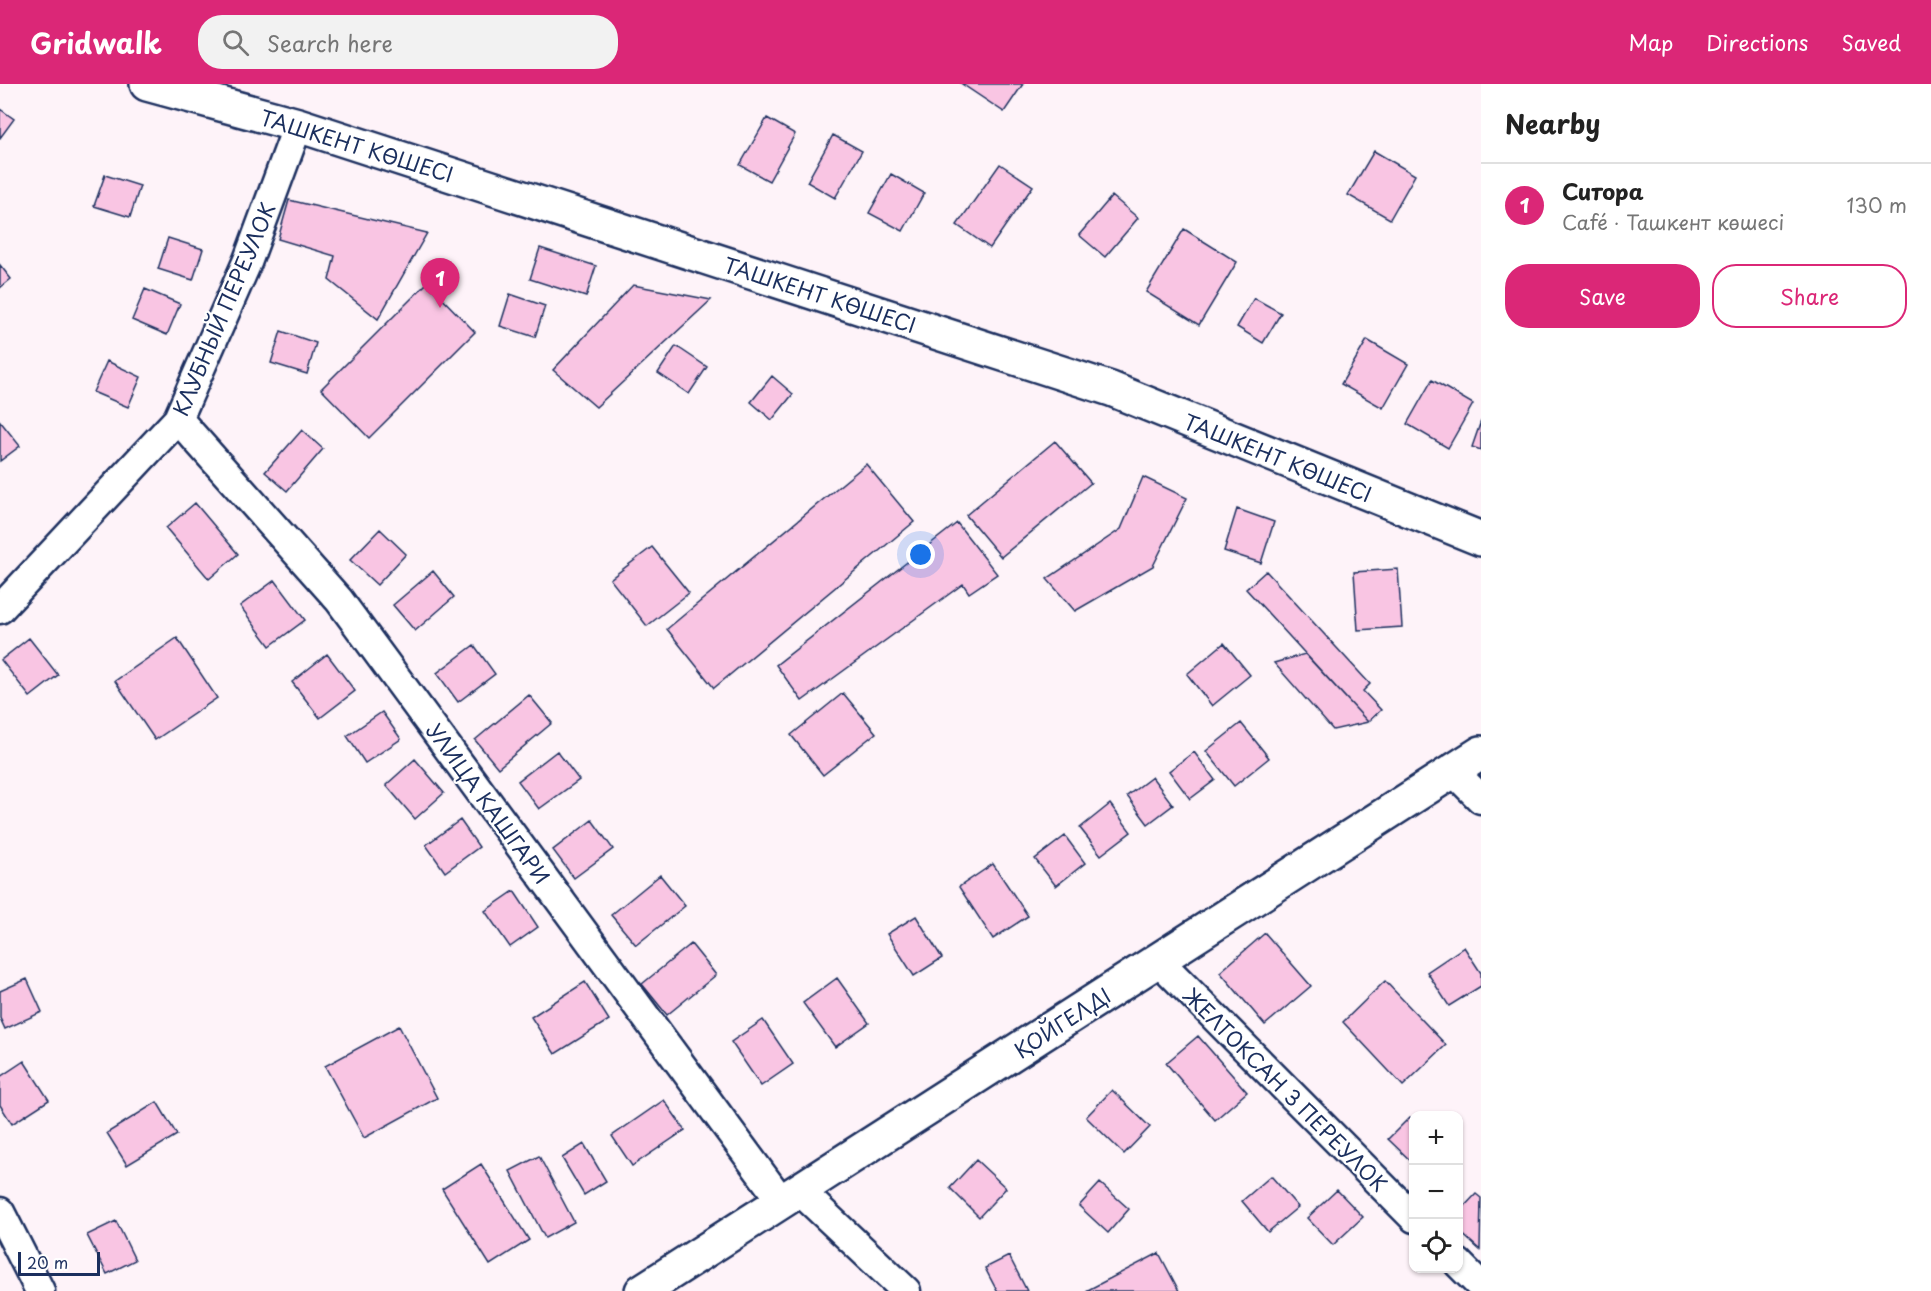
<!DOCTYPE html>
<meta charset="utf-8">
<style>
:root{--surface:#fff;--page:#f2f2f2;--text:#222;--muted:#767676;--line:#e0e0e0;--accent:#db2777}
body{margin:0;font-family:"Playpen Sans",sans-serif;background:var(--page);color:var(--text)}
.controls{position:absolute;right:18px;bottom:18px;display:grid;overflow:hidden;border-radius:12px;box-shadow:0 2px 4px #0004}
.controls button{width:54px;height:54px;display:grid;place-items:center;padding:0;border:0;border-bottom:2px solid var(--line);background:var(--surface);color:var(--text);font:30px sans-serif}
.scale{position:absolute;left:18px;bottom:15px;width:82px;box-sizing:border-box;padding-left:6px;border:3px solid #1b2f5e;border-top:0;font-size:16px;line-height:21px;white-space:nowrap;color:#1b2f5e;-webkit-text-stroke:4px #fff;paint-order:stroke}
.you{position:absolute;left:921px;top:471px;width:21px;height:21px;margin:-15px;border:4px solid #fff;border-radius:50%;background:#1a73e8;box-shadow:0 0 0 9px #1a73e833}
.badge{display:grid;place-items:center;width:39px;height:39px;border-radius:50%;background:var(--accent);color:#fff;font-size:20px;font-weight:700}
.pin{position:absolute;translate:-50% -50px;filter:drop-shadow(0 2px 3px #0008)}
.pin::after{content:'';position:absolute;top:32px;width:21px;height:18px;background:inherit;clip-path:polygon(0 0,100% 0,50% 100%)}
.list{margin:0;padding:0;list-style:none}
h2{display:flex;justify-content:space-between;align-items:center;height:78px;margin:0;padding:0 24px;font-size:26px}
h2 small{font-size:20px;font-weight:400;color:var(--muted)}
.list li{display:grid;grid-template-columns:39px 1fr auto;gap:18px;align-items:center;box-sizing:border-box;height:84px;padding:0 24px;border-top:2px solid var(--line)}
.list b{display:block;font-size:22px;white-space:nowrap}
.list p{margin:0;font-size:20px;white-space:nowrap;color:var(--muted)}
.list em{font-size:20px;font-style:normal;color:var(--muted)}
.actions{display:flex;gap:12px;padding:18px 24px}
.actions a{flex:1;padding:14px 0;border:2px solid var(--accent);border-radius:24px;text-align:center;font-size:21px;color:var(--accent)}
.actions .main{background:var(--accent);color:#fff}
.icon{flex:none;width:33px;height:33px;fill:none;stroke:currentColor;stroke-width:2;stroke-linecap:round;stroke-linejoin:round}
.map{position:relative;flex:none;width:1481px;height:1207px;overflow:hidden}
header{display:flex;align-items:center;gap:36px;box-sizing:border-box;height:84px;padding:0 30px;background:var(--accent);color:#fff}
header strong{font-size:28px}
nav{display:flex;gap:33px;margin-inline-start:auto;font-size:21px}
.search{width:420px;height:54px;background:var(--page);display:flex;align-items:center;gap:15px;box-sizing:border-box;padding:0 21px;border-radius:24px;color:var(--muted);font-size:22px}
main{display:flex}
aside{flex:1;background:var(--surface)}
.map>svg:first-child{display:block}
.building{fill:#f9c5e3;stroke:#1b2f5e;stroke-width:1.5}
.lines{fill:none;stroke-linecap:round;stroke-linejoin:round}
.minor-casing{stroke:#1b2f5e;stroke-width:33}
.tertiary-casing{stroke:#1b2f5e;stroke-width:38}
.secondary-casing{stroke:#1b2f5e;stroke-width:38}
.minor{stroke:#fff;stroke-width:28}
.tertiary{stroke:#fff;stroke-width:33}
.secondary{stroke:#fff;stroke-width:33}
.labels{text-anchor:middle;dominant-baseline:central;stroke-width:4.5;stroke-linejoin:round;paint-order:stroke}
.street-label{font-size:21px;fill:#1b2f5e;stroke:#fff}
</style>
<header>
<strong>Gridwalk</strong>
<div class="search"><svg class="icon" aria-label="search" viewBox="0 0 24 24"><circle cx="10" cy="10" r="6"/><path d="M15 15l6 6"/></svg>Search here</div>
<nav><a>Map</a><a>Directions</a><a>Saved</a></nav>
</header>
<main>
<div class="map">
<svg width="1481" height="1207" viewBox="0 0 1481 1207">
<rect width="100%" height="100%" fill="#fef3f9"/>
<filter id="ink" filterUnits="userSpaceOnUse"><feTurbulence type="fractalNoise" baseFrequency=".0167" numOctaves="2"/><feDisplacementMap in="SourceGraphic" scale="12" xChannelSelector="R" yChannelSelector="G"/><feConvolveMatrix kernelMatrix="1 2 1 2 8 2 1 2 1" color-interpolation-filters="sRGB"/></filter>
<g filter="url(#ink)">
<path class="building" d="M962,0H1023L1004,28Z
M0,25L14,35L0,54Z
M767,34L795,50L769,97L740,81Z
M833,51L862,67L835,114L807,98Z
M1374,67L1415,91L1390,135L1348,111Z
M1000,80L1033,102L990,164L957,141Z
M891,90L924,109L903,147L869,129Z
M105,91L140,102L130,133L94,122Z
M1112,112L1138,134L1105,173L1079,151Z
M289,116L427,149L378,235L329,196L335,172L278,155Z
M1184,145L1237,178L1199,241L1146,208Z
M168,154L203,165L193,196L158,185Z
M540,164L596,182L586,213L530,195Z
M0,181L11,195L0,204Z
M427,199L475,248L369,354L321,305Z
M633,201L711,216L596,323L553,286Z
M145,205L180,220L167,251L132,236Z
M510,210L545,222L535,253L500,242Z
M1254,214L1281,229L1263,259L1237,243Z
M281,247L316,259L307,290L271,279Z
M1367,256L1408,280L1383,324L1341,300Z
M676,262L707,283L689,310L658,289Z
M107,277L141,293L128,323L93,308Z
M772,292L793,310L772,336L751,318Z
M1432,296L1473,320L1448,364L1407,340Z
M0,337L20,362L0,377Z
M1481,337V366L1472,363Z
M302,346L323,365L287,407L265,388Z
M1055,357L1091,399L1001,473L966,431Z
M866,380L914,438L714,604L667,545Z
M1143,393L1187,414L1153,482L1075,527L1047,495L1121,445Z
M195,419L238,470L209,495L166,444Z
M1237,425L1274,438L1261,479L1224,467Z
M957,439L997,490L969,509L963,500L802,617L776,581Z
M380,445L406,470L377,501L350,476Z
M652,463L689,509L647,542L610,495Z
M1398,485L1402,543L1358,546L1354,488Z
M433,487L454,513L415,547L393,521Z
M1266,487L1370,600L1363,607L1381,626L1368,638L1246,505Z
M275,496L305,536L270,562L240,522Z
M29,554L58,591L30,613L1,576Z
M177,554L217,614L155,656L115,597Z
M1224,559L1250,591L1212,622L1187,590Z
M474,561L495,590L458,618L437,589Z
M327,570L355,607L320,634L292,598Z
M1305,570L1368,638L1333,646L1274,579Z
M843,609L876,649L823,691L791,651Z
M529,611L552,639L498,684L475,656Z
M382,628L401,655L365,679L347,652Z
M1241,639L1269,674L1234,702L1206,667Z
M557,667L579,696L539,725L518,697Z
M1194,668L1215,696L1190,715L1169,687Z
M415,675L444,709L415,735L386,701Z
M1152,693L1173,721L1148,740L1127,712Z
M1110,720L1131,748L1101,771L1080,744Z
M460,736L479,763L445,788L426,761Z
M592,736L613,765L574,794L553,766Z
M1065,752L1085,779L1056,802L1035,775Z
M993,780L1028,832L993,855L959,803Z
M660,791L685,822L636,861L611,831Z
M514,807L538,843L510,863L485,827Z
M916,832L942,874L914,892L887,850Z
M1265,849L1311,902L1265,941L1220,888Z
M691,860L716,891L667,931L642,900Z
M1464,863L1481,889V902L1449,922L1427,888Z
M837,894L869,939L835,963L803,919Z
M27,895L42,928L5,945L0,934V907Z
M1385,897L1446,961L1403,1002L1343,938Z
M585,898L609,936L555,970L531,933Z
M763,936L793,980L761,1002L731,958Z
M399,942L437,1014L364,1054L325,982Z
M1198,952L1247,1008L1215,1036L1166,979Z
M24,977L49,1016L12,1040L0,1021V993Z
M1112,1006L1150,1043L1124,1070L1086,1033Z
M664,1016L685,1046L632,1082L612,1052Z
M157,1018L177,1051L127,1081L107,1049Z
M1410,1033L1414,1036V1080L1388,1055Z
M584,1060L606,1097L584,1111L562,1074Z
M539,1072L574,1138L545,1154L510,1087Z
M976,1076L1006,1104L979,1133L950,1104Z
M481,1080L529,1156L490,1181L442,1105Z
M1271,1092L1298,1123L1268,1148L1242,1117Z
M1100,1099L1129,1125L1108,1149L1079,1122Z
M1337,1106L1363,1133L1333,1161L1307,1134Z
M1476,1110L1481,1114L1480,1166L1458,1146V1129Z
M116,1137L135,1176L107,1190L87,1151Z
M1159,1169L1179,1207H1086Z
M1009,1172L1027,1207H997L985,1184Z"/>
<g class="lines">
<g class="minor-casing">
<path id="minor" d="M178,335L339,516L782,1118
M0,525L178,335L248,176L298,41
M1453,687L1481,715
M1158,876L1414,1134
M800,1107L906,1207
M0,1128L40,1207
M1458,1179L1481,1202"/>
</g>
<g class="tertiary-casing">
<path id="tertiary" d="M642,1207L1481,669"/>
</g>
<g class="secondary-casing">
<path id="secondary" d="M147,0L298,41L1111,305L1481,455"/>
</g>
<use href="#minor" class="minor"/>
<use href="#tertiary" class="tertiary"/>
<use href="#secondary" class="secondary"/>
</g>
</g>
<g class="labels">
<g class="street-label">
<text transform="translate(357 61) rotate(17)">ТАШКЕНТ КӨШЕСІ</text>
<text transform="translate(820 210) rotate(18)">ТАШКЕНТ КӨШЕСІ</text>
<text transform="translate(223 225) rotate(-67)">КЛУБНЫЙ ПЕРЕУЛОК</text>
<text transform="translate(1278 373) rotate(22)">ТАШКЕНТ КӨШЕСІ</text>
<text transform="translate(489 719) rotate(54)">УЛИЦА КАШГАРИ</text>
<text transform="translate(1062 938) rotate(-33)">ҚОЙГЕЛДІ</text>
<text transform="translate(1286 1005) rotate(45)">ЖЕЛТОКСАН 3 ПЕРЕУЛОК</text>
</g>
</g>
</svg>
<div class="controls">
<button>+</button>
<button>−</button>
<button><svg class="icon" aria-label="locate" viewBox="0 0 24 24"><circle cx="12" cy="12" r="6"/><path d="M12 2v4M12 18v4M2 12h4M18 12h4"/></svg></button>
</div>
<div class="scale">20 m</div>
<div class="you"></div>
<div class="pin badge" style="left:440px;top:224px">1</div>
</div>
<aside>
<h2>Nearby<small></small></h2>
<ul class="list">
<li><span class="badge">1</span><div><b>Ситора</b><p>Café · Ташкент көшесі</p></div><em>130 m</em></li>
</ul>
<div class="actions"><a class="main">Save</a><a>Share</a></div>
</aside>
</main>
